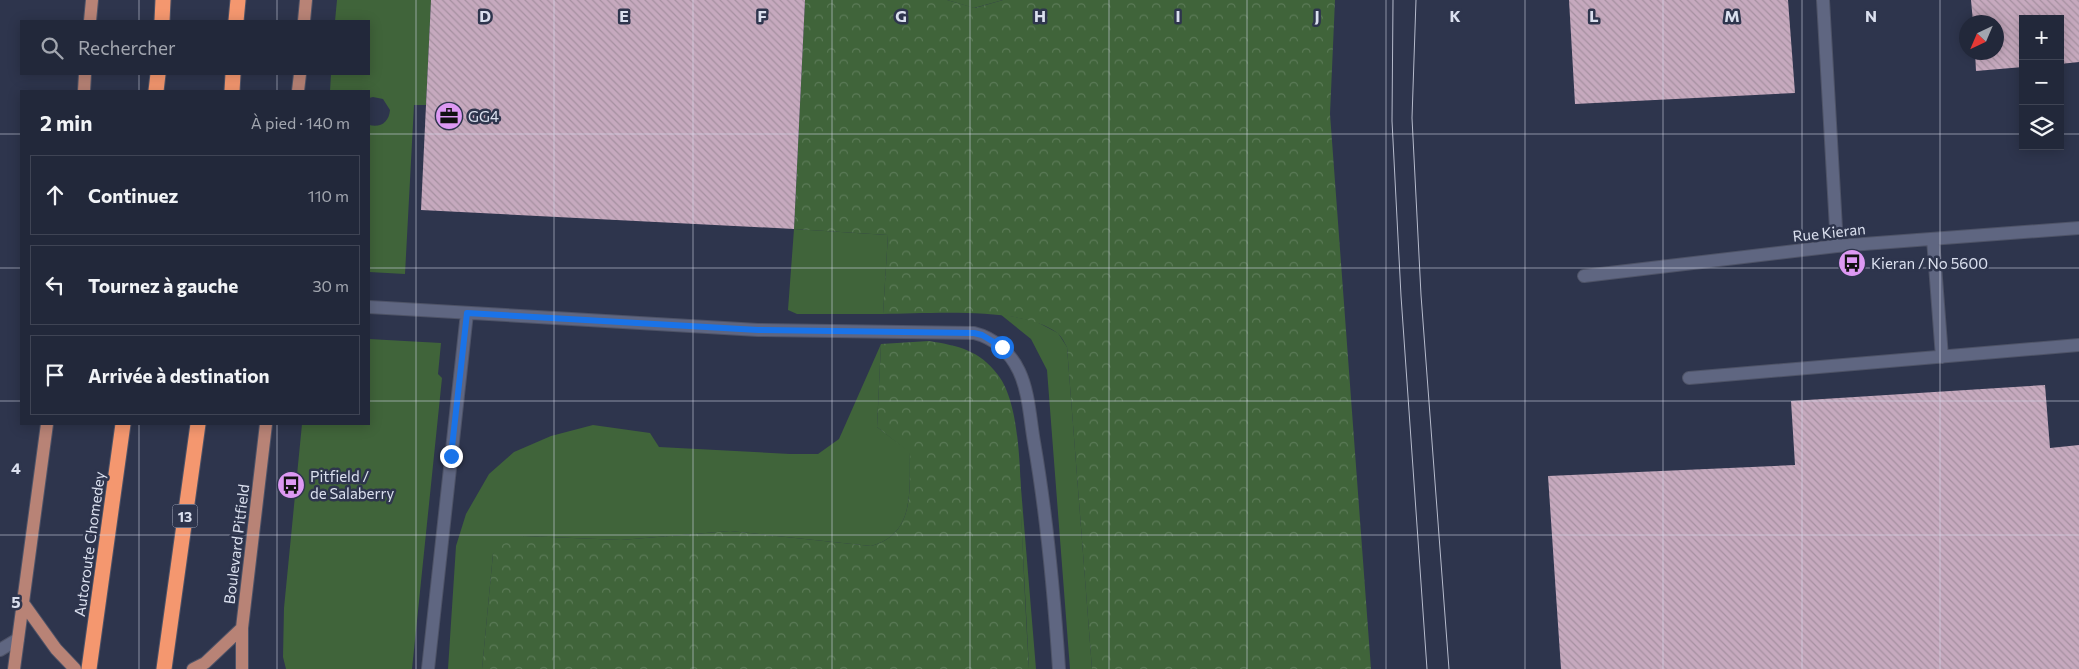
<!DOCTYPE html>
<html lang="fr">
<meta charset="utf-8">
<style>
:root{--surface:#22283a;--page:#2e3445;--text:#f1f3f6;--muted:#a2a6af;--line:#3f4454}
body{margin:0;font-family:Commissioner,sans-serif;background:var(--page);color:var(--text)}
.controls{position:absolute;right:15px;top:15px;display:grid;overflow:hidden;border-radius:0px;box-shadow:0 2px 12px #0003}
.controls button{width:45px;height:45px;display:grid;place-items:center;padding:0;border:0;border-bottom:1px solid var(--line);background:var(--surface);color:var(--text);font:25px sans-serif}
.compass{position:absolute;left:1959px;top:15px;width:45px;height:45px;border-radius:50%;background:var(--surface);box-shadow:0 2px 12px #0003;rotate:224deg}
.stop{position:absolute;width:15px;height:15px;margin:-11px;border:4px solid #1a73e8;border-radius:50%;background:#fff}
.stop.end{background:#1a73e8;border-color:#fff;box-shadow:0 1px 5px #0008}
.list{margin:0;padding:0;list-style:none}
h2{display:flex;justify-content:space-between;align-items:center;height:65px;margin:0;padding:0 20px;font-size:21px}
h2 small{font-size:16px;font-weight:400;color:var(--muted)}
.list li{display:grid;grid-template-columns:32px 1fr auto;gap:15px;align-items:center;box-sizing:border-box;height:80px;margin:0 10px 10px;padding:0 10px;border:1px solid var(--line);border-radius:0px}
.list b{display:block;font-size:19px;white-space:nowrap}
.list em{font-size:16px;font-style:normal;color:var(--muted)}
.icon{flex:none;width:28px;height:28px;fill:none;stroke:currentColor;stroke-width:2;stroke-linecap:round;stroke-linejoin:round}
.map{position:relative;flex:none;width:2079px;height:669px;overflow:hidden}
.search{position:absolute;background:var(--surface);box-shadow:0 2px 12px #0003;left:20px;top:20px;width:350px;height:55px;display:flex;align-items:center;gap:12px;box-sizing:border-box;padding:0 18px;border-radius:0px;color:var(--muted);font-size:19px}
.panel{position:absolute;background:var(--surface);box-shadow:0 2px 12px #0003;left:20px;top:90px;width:350px;height:335px;border-radius:0px}
.map>svg:first-child{display:block}
.grass{fill:#40643a}
.forest{fill:url(#forest-crowns)}
.building{fill:url(#building-back-hatch)}
.lines{fill:none;stroke-linecap:round;stroke-linejoin:round}
.minor-casing{stroke:#4e5367;stroke-width:14}
.major-casing{stroke:#4e5367;stroke-width:14}
.highway-casing{stroke:#4e5367;stroke-width:17}
.minor{stroke:#5f6681;stroke-width:12}
.major{stroke:#b88376;stroke-width:12}
.highway{stroke:#f4976f;stroke-width:15}
.tram{stroke:#b6bbcc;stroke-width:1}
.route{stroke:#1a73e8;stroke-width:6}
.grid{fill:none;stroke:#dbe0ef;stroke-width:1;stroke-opacity:0.55}
.labels{text-anchor:middle;dominant-baseline:central;stroke-width:5;stroke-linejoin:round;paint-order:stroke}
.shield{fill:#2e354d;stroke:#a7adbe;stroke-width:1}
.shield-label{font-size:14px;font-weight:bold;fill:#dbe0ef}
.poi-label{font-size:15px;fill:#dbe0ef;stroke:#2e354d;text-anchor:start}
.street-label{font-size:15px;fill:#dbe0ef;stroke:#2e354d}
.grid-label{font-size:16px;text-anchor:middle;font-weight:bold;fill:#dbe0ef;stroke:#2e354d;stroke-width:5;stroke-linejoin:round;paint-order:stroke}
</style>
<div class="map">
<svg width="2079" height="669" viewBox="0 0 2079 669">
<defs>
<pattern id="forest-crowns" width="20" height="18" patternUnits="userSpaceOnUse" patternTransform="scale(1.25)"><rect width="20" height="18" fill="#40643a"/><path d="M2 6a3 3 0 1 1 6 0M12 15a3 3 0 1 1 6 0" fill="none" stroke="#5b7a57"/></pattern>
<pattern id="building-back-hatch" width="6" height="6" patternUnits="userSpaceOnUse" patternTransform="scale(1.25)"><rect width="6" height="6" fill="#c6a9be"/><path d="M-1 5l2 2M0 0l6 6M5-1l2 2" fill="none" stroke="#a590a0"/></pattern>
</defs>
<rect width="100%" height="100%" fill="#2e354d"/>
<path class="grass" d="M337,0H431L426,105H414L405,274L369,272V125C381,128 389,122 390,110L383,99L373,97L369,98V91H330L331,74H369V21H335Z
M947,0H1003L974,8Z
M794,229L888,235L883,314H797L788,310Z
M1000,314L1035,321L1058,333L1067,347L1092,669H1070L1047,370L1031,339Z
M369,339L441,343L438,374L442,378L412,669H286L283,657L284,608L302,424H369Z
M881,344L877,427L910,452C909,489 916,534 871,546L730,531L621,540L524,536L493,554L482,669H448L456,546L466,514L489,474L514,452L551,436L593,425L650,433L659,447L790,454H818L839,439Z
M1017,440L1036,669H1029Z"/>
<path class="forest" d="M805,0H947L975,8L1003,0H1335L1330,114L1371,669H1092L1067,347C1064,342 1061,335 1056,332C1020,306 928,314 883,314L888,235L794,229Z
M929,341C959,346 979,350 998,375C1023,407 1020,491 1022,532C1024,577 1026,623 1029,669H482L493,554L503,544L524,536L621,540L730,531L871,546C916,534 909,489 910,453L877,427L881,344Z"/>
<path class="building" d="M431,0H805L794,229L421,210Z
M1569,0H1788L1795,93L1575,104Z
M1971,0H2079V62L2060,64V19H2023V67L1976,71L1975,52H1996V22H1973Z
M2045,385L2050,448L2079,445V669H1561L1548,476L1795,465L1791,401Z"/>
<g class="lines">
<g class="minor-casing">
<path id="minor" d="M1823,0L1837,246
M1933,239L1942,357
M1584,276L1837,246L2079,228
M369,307L758,330L974,333C994,338 1010,352 1019,371C1029,392 1030,419 1034,442C1047,517 1054,593 1059,669
M1689,378L2079,345
M0,650L18,639
M428,669L467,313"/>
</g>
<g class="major-casing">
<path id="major" d="M90,21L92,0
M304,21L306,0
M84,91L85,74
M298,91L300,74
M23,603L56,649L75,669
M14,669L47,424
M193,669L205,663L242,628
M242,669V628L266,424"/>
</g>
<g class="highway-casing">
<path id="highway" d="M162,21L163,0
M236,21L238,0
M156,91L158,74
M232,91L233,74
M89,669L123,424
M164,669L198,424"/>
</g>
<use href="#minor" class="minor"/>
<use href="#major" class="major"/>
<use href="#highway" class="highway"/>
<path class="tram" d="M1393,0L1392,121L1401,296L1427,669
M1416,0L1412,118L1421,295L1449,669"/>
</g>
<g class="lines">
<path class="route" d="M451,456L467,313L758,330L974,333L982,335L1002,347"/>
</g>
<path class="grid" d="M139,0V21M277,0V21M416,0V669M554,0V669M693,0V669M832,0V669M970,0V669M1109,0V669M1247,0V669M1386,0V669M1525,0V669M1663,0V669M1802,0V669M1940,0V669M139,74V91M277,74V91M0,134H21M369,134H2023M2060,134H2079M0,268H21M369,268H2079M0,401H21M369,401H2079M139,424V669M277,424V669M0,535H2079"/>
<defs>
<g id="office-disc" transform="scale(1.4375)"><circle r="9.5" fill="#dd99f3" stroke="#2e354d"/><path d="M-6-3h4V-5.5h4V-3h4V5H-6ZM-1-4.5V-3h2v-1.5ZM-6 0V1H6V0Z" fill="#111"/></g>
<g id="bus-disc" transform="scale(1.4375)"><circle r="9.5" fill="#dd99f3" stroke="#2e354d"/><path d="M-5-6H5V4H4V6H2V4H-2V6H-4V4H-5ZM-3.5-4V0h7V-4ZM-3.5 1.2v1.5H-2V1.2ZM2 1.2v1.5H3.5V1.2Z" fill="#111"/></g>
</defs>
<g fill-rule="evenodd">
<use href="#office-disc" x="449" y="116"/>
<use href="#bus-disc" x="1852" y="263"/>
<use href="#bus-disc" x="291" y="485"/>
</g>
<g class="labels">
<rect class="shield" x="172.5" y="504.5" width="25" height="23" rx="4"/>
<g class="shield-label">
<text x="185" y="516">13</text>
</g>
<g class="poi-label">
<text x="468" y="116">GG4</text>
<text x="1871" y="263">Kieran / No 5600</text>
<text x="310" y="476">Pitfield /<tspan x="310" dy="17">de Salaberry</tspan></text>
</g>
<g class="street-label">
<text transform="translate(1829 232) rotate(-6)">Rue Kieran</text>
<text transform="translate(89 544) rotate(-82)">Autoroute Chomedey</text>
<text transform="translate(236 544) rotate(-83)">Boulevard Pitfield</text>
</g>
</g>
<g class="grid-label">
<text x="485" y="22">D</text>
<text x="624" y="22">E</text>
<text x="762" y="22">F</text>
<text x="901" y="22">G</text>
<text x="1040" y="22">H</text>
<text x="1178" y="22">I</text>
<text x="1317" y="22">J</text>
<text x="1455" y="22">K</text>
<text x="1594" y="22">L</text>
<text x="1732" y="22">M</text>
<text x="1871" y="22">N</text>
<text x="16" y="474">4</text>
<text x="16" y="608">5</text>
</g>
</svg>
<div class="controls">
<button>+</button>
<button>−</button>
<button><svg class="icon" aria-label="layers" viewBox="0 0 24 24"><path d="M12 4l9 5-9 5-9-5zM3 14l9 5 9-5"/></svg></button>
</div>
<svg class="compass" viewBox="-18 -18 36 36"><path d="M0-13l5 13h-10z" fill="#e53935"/><path d="M0 13l5-13h-10z" fill="#a2a6af"/></svg>
<div class="stop" style="left:1002px;top:347px"></div>
<div class="stop end" style="left:451px;top:456px"></div>
<div class="search"><svg class="icon" aria-label="search" viewBox="0 0 24 24"><circle cx="10" cy="10" r="6"/><path d="M15 15l6 6"/></svg>Rechercher</div>
<section class="panel">
<h2>2 min<small>À pied · 140 m</small></h2>
<ul class="list">
<li><svg class="icon" aria-label="ahead" viewBox="0 0 24 24"><path d="M12 20V5M6 11l6-6 6 6"/></svg><div><b>Continuez</b></div><em>110 m</em></li>
<li><svg class="icon" aria-label="left" viewBox="0 0 24 24"><path d="M17 20v-9H6M10 6l-5 5 5 5"/></svg><div><b>Tournez à gauche</b></div><em>30 m</em></li>
<li><svg class="icon" aria-label="arrive" viewBox="0 0 24 24"><path d="M6 21V4h12l-3 4 3 4H6"/></svg><div><b>Arrivée à destination</b></div></li>
</ul>
</section>
</div>
